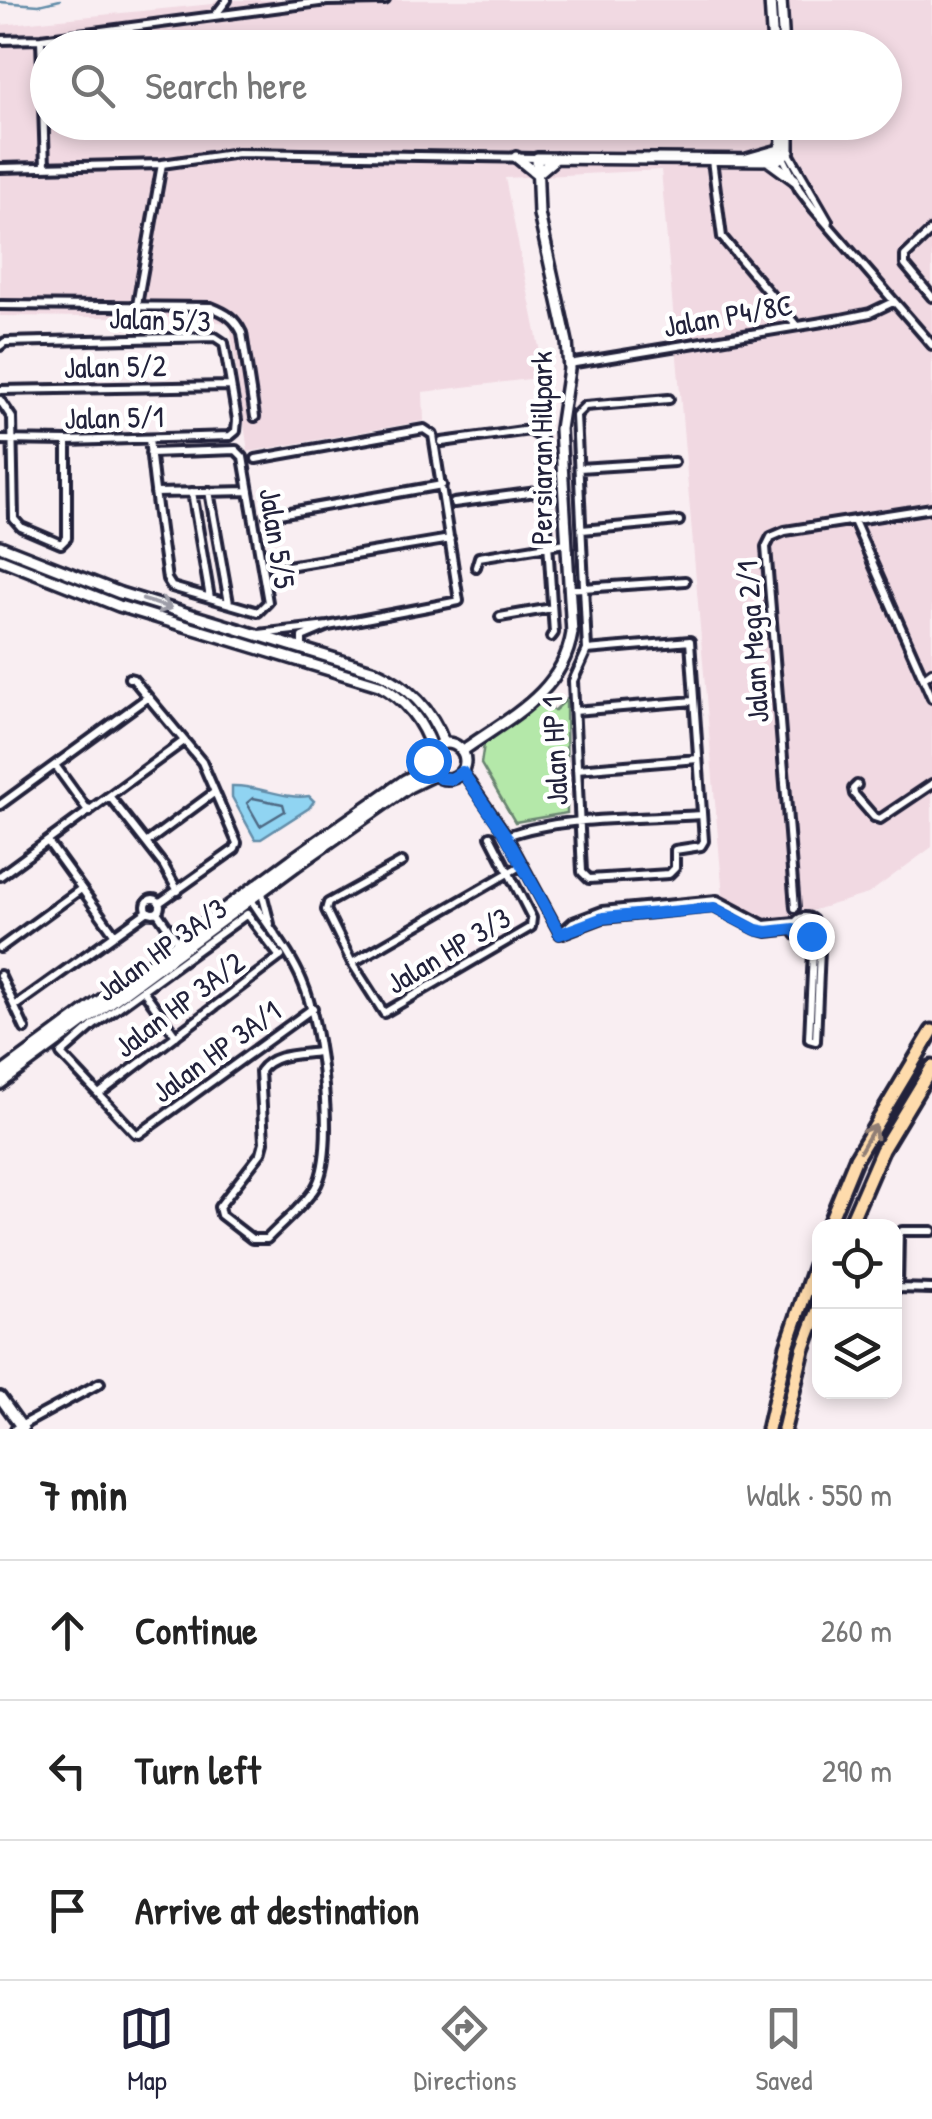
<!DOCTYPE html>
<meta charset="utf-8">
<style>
:root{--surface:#fff;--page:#f2f2f2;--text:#222;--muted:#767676;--line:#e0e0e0;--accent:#22223b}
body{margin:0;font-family:"Patrick Hand",sans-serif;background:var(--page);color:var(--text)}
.controls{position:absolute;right:30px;bottom:30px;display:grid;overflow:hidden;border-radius:20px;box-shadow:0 5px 15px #0003}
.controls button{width:90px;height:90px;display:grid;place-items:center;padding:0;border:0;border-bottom:2px solid var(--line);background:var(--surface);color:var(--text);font:50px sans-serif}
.stop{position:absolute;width:30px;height:30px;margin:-22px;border:8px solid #1a73e8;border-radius:50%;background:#fff}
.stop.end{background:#1a73e8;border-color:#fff;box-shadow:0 2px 10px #0008}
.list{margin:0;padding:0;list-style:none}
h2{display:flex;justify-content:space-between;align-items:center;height:130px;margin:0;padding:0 40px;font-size:42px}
h2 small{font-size:32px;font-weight:400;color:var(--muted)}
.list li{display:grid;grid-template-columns:65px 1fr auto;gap:30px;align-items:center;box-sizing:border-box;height:140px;padding:0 40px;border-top:2px solid var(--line)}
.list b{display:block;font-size:38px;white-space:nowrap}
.list em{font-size:32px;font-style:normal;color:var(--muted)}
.icon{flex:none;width:55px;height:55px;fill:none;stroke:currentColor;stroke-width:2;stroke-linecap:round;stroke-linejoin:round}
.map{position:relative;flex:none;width:932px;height:1429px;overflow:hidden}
.search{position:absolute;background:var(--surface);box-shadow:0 5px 15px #0003;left:30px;right:30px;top:30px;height:110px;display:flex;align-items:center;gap:25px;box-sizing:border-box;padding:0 35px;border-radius:55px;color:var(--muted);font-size:38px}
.sheet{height:550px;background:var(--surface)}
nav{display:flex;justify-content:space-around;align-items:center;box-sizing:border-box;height:140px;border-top:2px solid var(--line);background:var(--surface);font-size:28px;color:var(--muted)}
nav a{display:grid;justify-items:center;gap:5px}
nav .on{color:var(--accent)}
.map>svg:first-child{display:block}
.built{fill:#f1d9e2;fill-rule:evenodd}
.green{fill:#b4e8a9;stroke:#6b8572;stroke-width:2.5}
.water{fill:#90d4f2;stroke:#648da9;stroke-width:2.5}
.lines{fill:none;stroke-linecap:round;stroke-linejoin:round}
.shore{stroke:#4e6984;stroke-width:2.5}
.stream{stroke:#648da9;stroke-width:2.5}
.street-casing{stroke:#22223b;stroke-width:14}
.secondary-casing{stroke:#22223b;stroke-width:16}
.highway-casing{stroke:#22223b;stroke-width:19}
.street{stroke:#fff;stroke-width:6}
.secondary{stroke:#fff;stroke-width:9}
.highway{stroke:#fedbac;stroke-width:11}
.oneway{stroke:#9c9ca7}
.oneway2{stroke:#907e74}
.route{stroke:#1a73e8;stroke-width:12}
.labels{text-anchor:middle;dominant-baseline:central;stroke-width:9;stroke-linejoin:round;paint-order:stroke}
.street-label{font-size:30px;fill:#22223b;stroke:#fff}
</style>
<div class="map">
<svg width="932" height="1429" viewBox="0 0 932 1429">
<rect width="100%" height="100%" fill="#f9eef2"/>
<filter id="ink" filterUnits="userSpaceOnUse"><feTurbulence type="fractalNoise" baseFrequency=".01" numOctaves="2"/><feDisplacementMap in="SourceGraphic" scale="20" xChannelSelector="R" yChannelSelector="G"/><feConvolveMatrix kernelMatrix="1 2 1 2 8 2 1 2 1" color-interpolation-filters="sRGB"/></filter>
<g filter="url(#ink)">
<path class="built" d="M216,0H932V847L868,894L760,926L724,908L661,170L505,178L545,377L423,392L424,421L248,452L230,324L196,318L0,316V25L213,4ZM48,48H884V122H48Z"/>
<path class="green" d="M542,699L554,711L566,700L567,813L515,822L481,764L484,744Z"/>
<path class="water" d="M232,786C258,785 284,800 309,796L314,801L309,808L261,839H255L232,797Z"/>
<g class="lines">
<path class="shore" d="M253,798L283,804L285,811L260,826L247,803Z"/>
<path class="stream" d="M0,2L39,5L60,0"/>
<g class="street-casing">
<path id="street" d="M217,13L227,0
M41,39L45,167
M0,40L41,39L327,1L385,0
M787,150L828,221
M782,155L799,189L814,209L932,345
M712,160L722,237L796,325
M0,168L162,164L238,153L537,158
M932,230L905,256V265L932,297
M0,305L211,307C226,313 235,318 242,333L255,417
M137,305L162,164
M0,346L5,342L215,337L224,343L237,420L236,431L230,436L67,441L0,440
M569,364L841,319L870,313L893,302
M0,390L231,386
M0,400L12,418L14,519L21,527L61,544L67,538V441
M149,439C154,486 160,532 167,579L172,587L258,612L268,602L243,457L236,450L150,453
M442,442L530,430L541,437L554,633L551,637
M256,459L424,429L433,435L459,601L328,626
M579,468L674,462
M209,491L229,603
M192,492L210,598
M155,493L249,491
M454,503L544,491
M268,516L442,485
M854,521L932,698
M582,530L679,521
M476,567L479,557L566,543
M276,568L450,539
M568,589L685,581
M500,617L552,608
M259,634L328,626L302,637V649
M587,650L690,641L704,841L701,846L675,850V868L669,874L589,879L582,872L573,681L587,650L576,415L585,406L669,399
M129,678L133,679L202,762L237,843L235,849L159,903
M924,678L932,672
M574,711L694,701
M55,765L89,812
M577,769L698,759
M462,771L507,836L560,934
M857,785L853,789L854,794L874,817L880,819L932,784
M110,797L164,866L178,891
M0,805L148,697
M507,836C559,816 644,819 702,815
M48,842L115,935
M146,843L215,792
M402,862L328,903L326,910L352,963L384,1013L531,927L532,918L490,836
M0,876L184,741
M261,889L270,924
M250,898C268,927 290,951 303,983C320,1022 338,1152 315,1188C303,1207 282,1223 267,1239H252L221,1215L219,1207L261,1153L264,1142L260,1071C273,1053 298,1055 319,1052
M146 906a7 7 0 1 1 14 0a7 7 0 1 1-14 0Z
M795,908L766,547L771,537L785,531L932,508
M157,912L179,944
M794 928a11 11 0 1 1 22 0a11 11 0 1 1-22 0Z
M560,934L573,922L602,911L717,900L764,925L795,922
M561,934L603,918L714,907L756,929L767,932L794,929
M808,938L813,951L809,1039L816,1041L820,949L813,934
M0,948L81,889
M280,957L247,914L94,1025L61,1054L135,1133L139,1134L313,1008
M352,963L522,865
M0,975L25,1029
M143,990L176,1036
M15,1006L148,911
M99,1094L281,956
M932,1231H902L899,1234L898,1288L932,1289
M15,1429L100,1383"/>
</g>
<g class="secondary-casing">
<path id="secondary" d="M770,0L773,48
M781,0L784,48
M516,157L537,174L556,158
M747,159L779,150L782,142L780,122
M769,161L795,180
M0,546L120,593L375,671C408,686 431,708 444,743
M0,559L119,606L379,685C405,699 423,722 432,750
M429 761a18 18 0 1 1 36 0a18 18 0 1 1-36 0Z
M462,751C508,718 562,694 572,633L560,429L569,369L567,342L539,214L537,158L777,160L789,151V122
M0,1074L292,859L405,780L429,768
M0,1084L296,866L409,787L434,775
M0,1397L23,1429"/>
</g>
<g class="highway-casing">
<path id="highway" d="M828,1226L856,1158L932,1031
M849,1226L882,1150L932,1067
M768,1429L787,1346L820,1250
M784,1429L803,1350L820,1305"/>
</g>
<use href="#street" class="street"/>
<use href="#secondary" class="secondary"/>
<use href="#highway" class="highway"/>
</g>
<defs><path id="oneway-shaft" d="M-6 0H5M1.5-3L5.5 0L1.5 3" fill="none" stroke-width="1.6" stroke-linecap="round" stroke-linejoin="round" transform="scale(2.5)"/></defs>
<use class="oneway" href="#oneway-shaft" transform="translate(157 604) rotate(17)"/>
<use class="oneway2" href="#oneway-shaft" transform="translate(868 1138) rotate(-60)"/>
</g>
<g class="lines" filter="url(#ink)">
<path class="route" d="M428,760L429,768L440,778L452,779L462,772L506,836L560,934L603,918L714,908L756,930L767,932L794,929L800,938L811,936"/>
</g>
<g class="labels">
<g class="street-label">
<text transform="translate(728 315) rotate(-10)">Jalan P4/8C</text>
<text transform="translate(160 319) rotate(2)">Jalan 5/3</text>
<text transform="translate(115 366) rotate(-1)">Jalan 5/2</text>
<text transform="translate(114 417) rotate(-1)">Jalan 5/1</text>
<text transform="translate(541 448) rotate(-90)">Persiaran Hillpark</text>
<text transform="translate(278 538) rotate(81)">Jalan 5/5</text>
<text transform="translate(752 642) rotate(-94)">Jalan Mega 2/1</text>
<text transform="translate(554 751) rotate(-93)">Jalan HP 1</text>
<text transform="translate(161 949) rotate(-36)">Jalan HP 3A/3</text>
<text transform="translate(448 950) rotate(-31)">Jalan HP 3/3</text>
<text transform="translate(179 1004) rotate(-37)">Jalan HP 3A/2</text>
<text transform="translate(216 1051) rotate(-36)">Jalan HP 3A/1</text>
</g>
</g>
</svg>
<div class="controls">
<button><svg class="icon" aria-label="locate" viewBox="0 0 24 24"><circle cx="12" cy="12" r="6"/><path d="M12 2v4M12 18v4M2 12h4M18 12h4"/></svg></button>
<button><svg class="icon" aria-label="layers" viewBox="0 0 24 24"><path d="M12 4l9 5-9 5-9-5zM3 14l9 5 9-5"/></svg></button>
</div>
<div class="stop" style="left:428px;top:760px"></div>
<div class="stop end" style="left:811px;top:936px"></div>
<div class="search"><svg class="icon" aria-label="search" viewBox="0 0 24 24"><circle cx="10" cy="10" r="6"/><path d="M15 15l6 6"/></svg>Search here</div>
</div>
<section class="sheet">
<h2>7 min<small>Walk · 550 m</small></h2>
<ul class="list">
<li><svg class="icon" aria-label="ahead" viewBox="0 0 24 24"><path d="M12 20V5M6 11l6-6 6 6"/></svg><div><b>Continue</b></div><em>260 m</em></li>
<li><svg class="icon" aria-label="left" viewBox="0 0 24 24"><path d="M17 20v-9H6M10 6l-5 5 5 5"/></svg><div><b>Turn left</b></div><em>290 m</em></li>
<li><svg class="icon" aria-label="arrive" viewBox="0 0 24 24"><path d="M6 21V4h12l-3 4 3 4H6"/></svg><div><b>Arrive at destination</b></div></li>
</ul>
</section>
<nav>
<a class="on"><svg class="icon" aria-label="map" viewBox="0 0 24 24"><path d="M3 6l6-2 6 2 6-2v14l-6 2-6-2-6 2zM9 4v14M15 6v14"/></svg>Map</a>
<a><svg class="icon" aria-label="directions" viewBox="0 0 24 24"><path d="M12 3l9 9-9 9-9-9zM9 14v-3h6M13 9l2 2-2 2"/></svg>Directions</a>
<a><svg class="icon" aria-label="saved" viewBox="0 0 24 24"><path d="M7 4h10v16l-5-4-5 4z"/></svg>Saved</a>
</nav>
